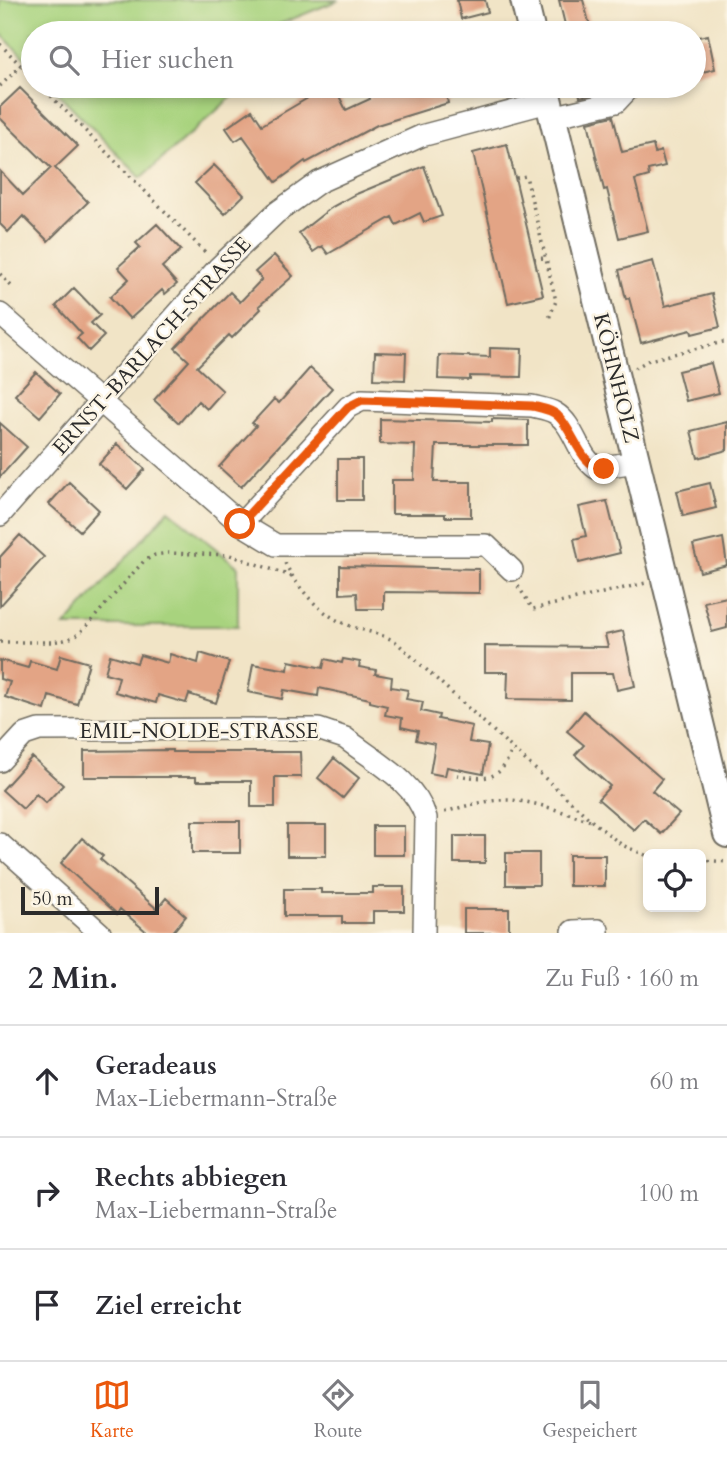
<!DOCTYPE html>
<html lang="de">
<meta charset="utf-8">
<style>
:root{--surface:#fff;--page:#f2f2f3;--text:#2b2b33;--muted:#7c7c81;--line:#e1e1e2;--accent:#ea580c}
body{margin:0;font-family:Cardo,serif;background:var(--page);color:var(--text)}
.controls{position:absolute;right:21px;bottom:21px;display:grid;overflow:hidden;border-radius:10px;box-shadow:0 4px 10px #0003}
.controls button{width:63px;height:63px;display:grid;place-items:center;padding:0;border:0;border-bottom:2px solid var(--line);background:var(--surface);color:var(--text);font:35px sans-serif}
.scale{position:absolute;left:21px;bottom:18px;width:138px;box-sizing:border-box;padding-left:7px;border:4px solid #2b2b2b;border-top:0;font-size:19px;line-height:24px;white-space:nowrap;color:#2b2b2b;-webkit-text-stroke:5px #fcf5e5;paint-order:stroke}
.stop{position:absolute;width:21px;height:21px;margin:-16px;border:5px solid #ea580c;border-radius:50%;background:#fff}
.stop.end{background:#ea580c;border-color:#fff;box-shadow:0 2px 7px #0008}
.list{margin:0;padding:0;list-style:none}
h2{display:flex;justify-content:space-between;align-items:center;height:91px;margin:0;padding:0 28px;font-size:30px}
h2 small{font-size:23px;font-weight:400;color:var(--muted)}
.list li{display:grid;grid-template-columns:46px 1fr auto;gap:21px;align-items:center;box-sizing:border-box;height:112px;padding:0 28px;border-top:2px solid var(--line)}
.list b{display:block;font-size:26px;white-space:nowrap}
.list p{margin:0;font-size:23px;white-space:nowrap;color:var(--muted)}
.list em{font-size:23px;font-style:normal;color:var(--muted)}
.icon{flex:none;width:38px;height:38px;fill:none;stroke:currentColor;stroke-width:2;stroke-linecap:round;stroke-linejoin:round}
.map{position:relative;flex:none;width:727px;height:933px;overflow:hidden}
.search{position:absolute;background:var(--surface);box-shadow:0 4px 10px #0003;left:21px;right:21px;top:21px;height:77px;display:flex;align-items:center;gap:18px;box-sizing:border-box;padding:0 24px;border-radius:38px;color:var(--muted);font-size:26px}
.sheet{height:427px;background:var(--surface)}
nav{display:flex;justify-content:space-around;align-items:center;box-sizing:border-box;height:98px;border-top:2px solid var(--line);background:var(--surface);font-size:19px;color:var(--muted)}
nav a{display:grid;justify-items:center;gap:4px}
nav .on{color:var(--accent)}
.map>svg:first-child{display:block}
.green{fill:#a8d37e;stroke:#6a7f54;stroke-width:2}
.building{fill:#e3a485}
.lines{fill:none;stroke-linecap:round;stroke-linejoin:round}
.minor-casing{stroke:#706c61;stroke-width:24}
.major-casing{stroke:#706c61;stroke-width:30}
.path{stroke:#706c61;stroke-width:3.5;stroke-dasharray:2 5;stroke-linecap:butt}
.minor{stroke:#fff;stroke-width:21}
.major{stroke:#fff;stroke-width:26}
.route{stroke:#ea580c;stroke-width:9}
.labels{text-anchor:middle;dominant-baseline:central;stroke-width:5;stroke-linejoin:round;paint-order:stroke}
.street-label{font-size:21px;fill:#2b2b2b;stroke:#fcf5e5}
</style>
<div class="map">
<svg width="727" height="933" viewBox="0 0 727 933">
<rect width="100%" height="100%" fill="#fcf5e5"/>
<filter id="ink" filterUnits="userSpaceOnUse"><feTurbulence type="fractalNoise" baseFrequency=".0143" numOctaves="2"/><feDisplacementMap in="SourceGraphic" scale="14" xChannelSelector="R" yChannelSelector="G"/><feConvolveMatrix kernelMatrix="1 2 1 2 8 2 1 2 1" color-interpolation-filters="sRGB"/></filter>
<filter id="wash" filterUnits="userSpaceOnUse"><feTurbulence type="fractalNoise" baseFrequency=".00686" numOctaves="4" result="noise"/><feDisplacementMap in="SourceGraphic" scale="28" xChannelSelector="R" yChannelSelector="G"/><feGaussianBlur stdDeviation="1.57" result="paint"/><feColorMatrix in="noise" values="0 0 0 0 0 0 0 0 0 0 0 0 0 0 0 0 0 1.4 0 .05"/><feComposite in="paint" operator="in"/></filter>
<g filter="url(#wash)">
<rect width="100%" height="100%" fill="#f1e4c6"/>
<path class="green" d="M0,0H339L258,33H33V67L0,33Z
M51,86H244L141,178Z
M169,510L238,567V626H65Z"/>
<g id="blocks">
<path class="building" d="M457,0H485L488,12L461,19Z
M559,0H583L592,33H567Z
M708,35L715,69L694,74V38Z
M308,86H334L346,110L370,99L369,95L396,86H444L448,103L377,125L306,163L305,161L276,182L243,136L235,141L226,128L252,110L262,125L313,95Z
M578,86H605L606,91L580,97Z
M20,88L78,146L55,168L88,202L48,241L23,216L8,232L0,224V171L23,195L51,168L0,118V107Z
M613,116L622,152L653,145L655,153L661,151L665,166L648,170L649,176L635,180L648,231L619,238L607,189L604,190L588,122Z
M507,144L543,295L508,303L473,153Z
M214,165L244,195L225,214L195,183Z
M424,166L442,216L424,222L420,213L396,225L392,217L328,254L322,246L313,252L299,233L332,207L354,195Z
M157,224L181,250L162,267L177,284L165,294L162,290L130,319L110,297L129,279L118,267L140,247L136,243Z
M274,255L293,276L259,306L261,309L232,338L229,335L197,367L223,391L207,409L198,401L179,423L154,400L189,361L175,348L230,292L240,302L262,279L255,272Z
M653,261L665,306L712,294L720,327L692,334L691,330L641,343L629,298L626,299L619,270Z
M74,288L100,315L91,323L104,336L89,351L77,338L82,334L56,306Z
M490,348L522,349L521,377L470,376V380L438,379L439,355L490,357Z
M375,352L406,353L405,380L374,379Z
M711,363L719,393L686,401L678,371Z
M310,368L332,388L241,487L219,467L256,426L252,423L274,399L279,403Z
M36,372L60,394L40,417L15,395Z
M380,419L492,422V419L528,420V445H436L434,482H471V517H445V514H392V480H414L415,445L380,444Z
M727,422V450L698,458L691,431Z
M0,423L27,447L0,477Z
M117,444L145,469L127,489L99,464Z
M338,459H362V500H338Z
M69,482L99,510L80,531L49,504Z
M710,483L716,508L683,516L677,491Z
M607,501L620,553L579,563L574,539L586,536L579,507Z
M20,535L44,557L0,606V557Z
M723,538L727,565L700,572L693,545Z
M340,566L479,569V593L384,592V609H358L357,593L340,594Z
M727,597V628L712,632L704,602Z
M623,631L635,686L617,690L613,673H571V700L507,699L508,672H485V646L608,647L605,635Z
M200,653L229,662L216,703L189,694L186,703L158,695L156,703L115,692L119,677L105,673L110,655L137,663L140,655L168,663L170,654L198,663Z
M61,655L89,663L77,704L49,696L45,710L5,697L10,682L0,679V660L28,668L30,661L57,669Z
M325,659L342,663L343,659L360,662L359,667L376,670L375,674L392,677L391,687L408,690L406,699L423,702L421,711L439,715L438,719L472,726L469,742L488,745L483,774L447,767L445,776L430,773L435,744L416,740L418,731L401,727L402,718L385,715L387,706L370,702V699L319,688L318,696L284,690L282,699L248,692L253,664L288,670L289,661L323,668Z
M584,711L662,779L652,791L679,814L661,834L644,819L634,830L598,799L610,786L575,755L584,745L567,731Z
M172,750V752H300L301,777H275V807H251V781H196V777H84V751Z
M32,757L63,785L46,803L36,794L23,809L2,790Z
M334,758L359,778L343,798L318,778Z
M192,821H240V853H192Z
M287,825H326V856H287Z
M373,826H404V855H373Z
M454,836H485V863H454Z
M82,838L103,856L100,859L157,909L166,898L186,916L172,933H148L120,909L117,914L61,863Z
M506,853H539V885H506Z
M569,855H605V886H569Z
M373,887H404V911H373V923H342V916H284V889H321V893H373Z
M464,909H509V933H464Z"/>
</g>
</g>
<g filter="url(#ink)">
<use href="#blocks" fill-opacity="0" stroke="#706c61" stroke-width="2"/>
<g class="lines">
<g class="minor-casing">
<path id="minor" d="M552,117L616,102L631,86
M0,314L241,524L276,545H486L512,570
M0,515L219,267L276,213L319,182L421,136L548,102
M241,524L348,407L362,400L532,406C539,408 548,409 555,413C575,425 577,455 596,468L636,462
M0,761L24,735L39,730L293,729H318L345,738C373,760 415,781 426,818L424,933
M0,844L100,933
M573,931L598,930V933"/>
</g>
<g class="major-casing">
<path id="major" d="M524,0L532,33
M545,86L727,834"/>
</g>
<path class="path" d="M0,44L33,78
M0,86L21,66
M41,86L207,254
M516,178L526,176L556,301L548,321
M534,259L545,258
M0,274L14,289
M635,368L649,360L727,341
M285,563C297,587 318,612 343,623C360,631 379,632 396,642L593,822L622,845L648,856
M518,586L533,609L646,583
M0,642H51L64,640L76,636L86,627L134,572L144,561L155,555L168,553L230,555L291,576
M457,775C487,780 501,781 512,749
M445,812C465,806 489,799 510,800C538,802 565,813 591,821
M701,860L727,862"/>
<use href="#minor" class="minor"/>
<use href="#major" class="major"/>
</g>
</g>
<g class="lines" filter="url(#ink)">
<path class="route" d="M240,524L348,407L362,400L532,406C541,408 552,410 558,416C574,431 581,468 604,469"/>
</g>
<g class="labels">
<g class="street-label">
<text transform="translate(152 346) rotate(-48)">ERNST-BARLACH-STRASSE</text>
<text transform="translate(616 378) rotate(76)">KÖHNHOLZ</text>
<text x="199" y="731">EMIL-NOLDE-STRASSE</text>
</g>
</g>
</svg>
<div class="controls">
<button><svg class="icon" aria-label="locate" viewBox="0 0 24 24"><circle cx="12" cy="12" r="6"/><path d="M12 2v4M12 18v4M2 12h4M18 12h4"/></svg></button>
</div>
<div class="scale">50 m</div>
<div class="stop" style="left:240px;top:524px"></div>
<div class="stop end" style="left:604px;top:469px"></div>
<div class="search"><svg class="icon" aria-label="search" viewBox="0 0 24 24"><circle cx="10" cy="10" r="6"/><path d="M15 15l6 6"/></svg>Hier suchen</div>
</div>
<section class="sheet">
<h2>2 Min.<small>Zu Fuß · 160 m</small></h2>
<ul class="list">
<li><svg class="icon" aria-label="ahead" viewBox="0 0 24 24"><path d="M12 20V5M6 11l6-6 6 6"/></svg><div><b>Geradeaus</b><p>Max-Liebermann-Straße</p></div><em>60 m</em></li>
<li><svg class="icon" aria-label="right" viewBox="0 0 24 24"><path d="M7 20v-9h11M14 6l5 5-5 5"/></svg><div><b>Rechts abbiegen</b><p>Max-Liebermann-Straße</p></div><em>100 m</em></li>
<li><svg class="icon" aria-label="arrive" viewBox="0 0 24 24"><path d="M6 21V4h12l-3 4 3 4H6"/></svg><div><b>Ziel erreicht</b></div></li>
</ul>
</section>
<nav>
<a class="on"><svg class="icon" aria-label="map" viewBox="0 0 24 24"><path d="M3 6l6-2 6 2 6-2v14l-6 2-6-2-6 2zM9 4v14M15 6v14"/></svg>Karte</a>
<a><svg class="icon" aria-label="directions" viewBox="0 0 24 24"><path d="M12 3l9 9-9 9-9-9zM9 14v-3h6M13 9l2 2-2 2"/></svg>Route</a>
<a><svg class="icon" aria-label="saved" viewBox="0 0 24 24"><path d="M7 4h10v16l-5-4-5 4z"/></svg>Gespeichert</a>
</nav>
